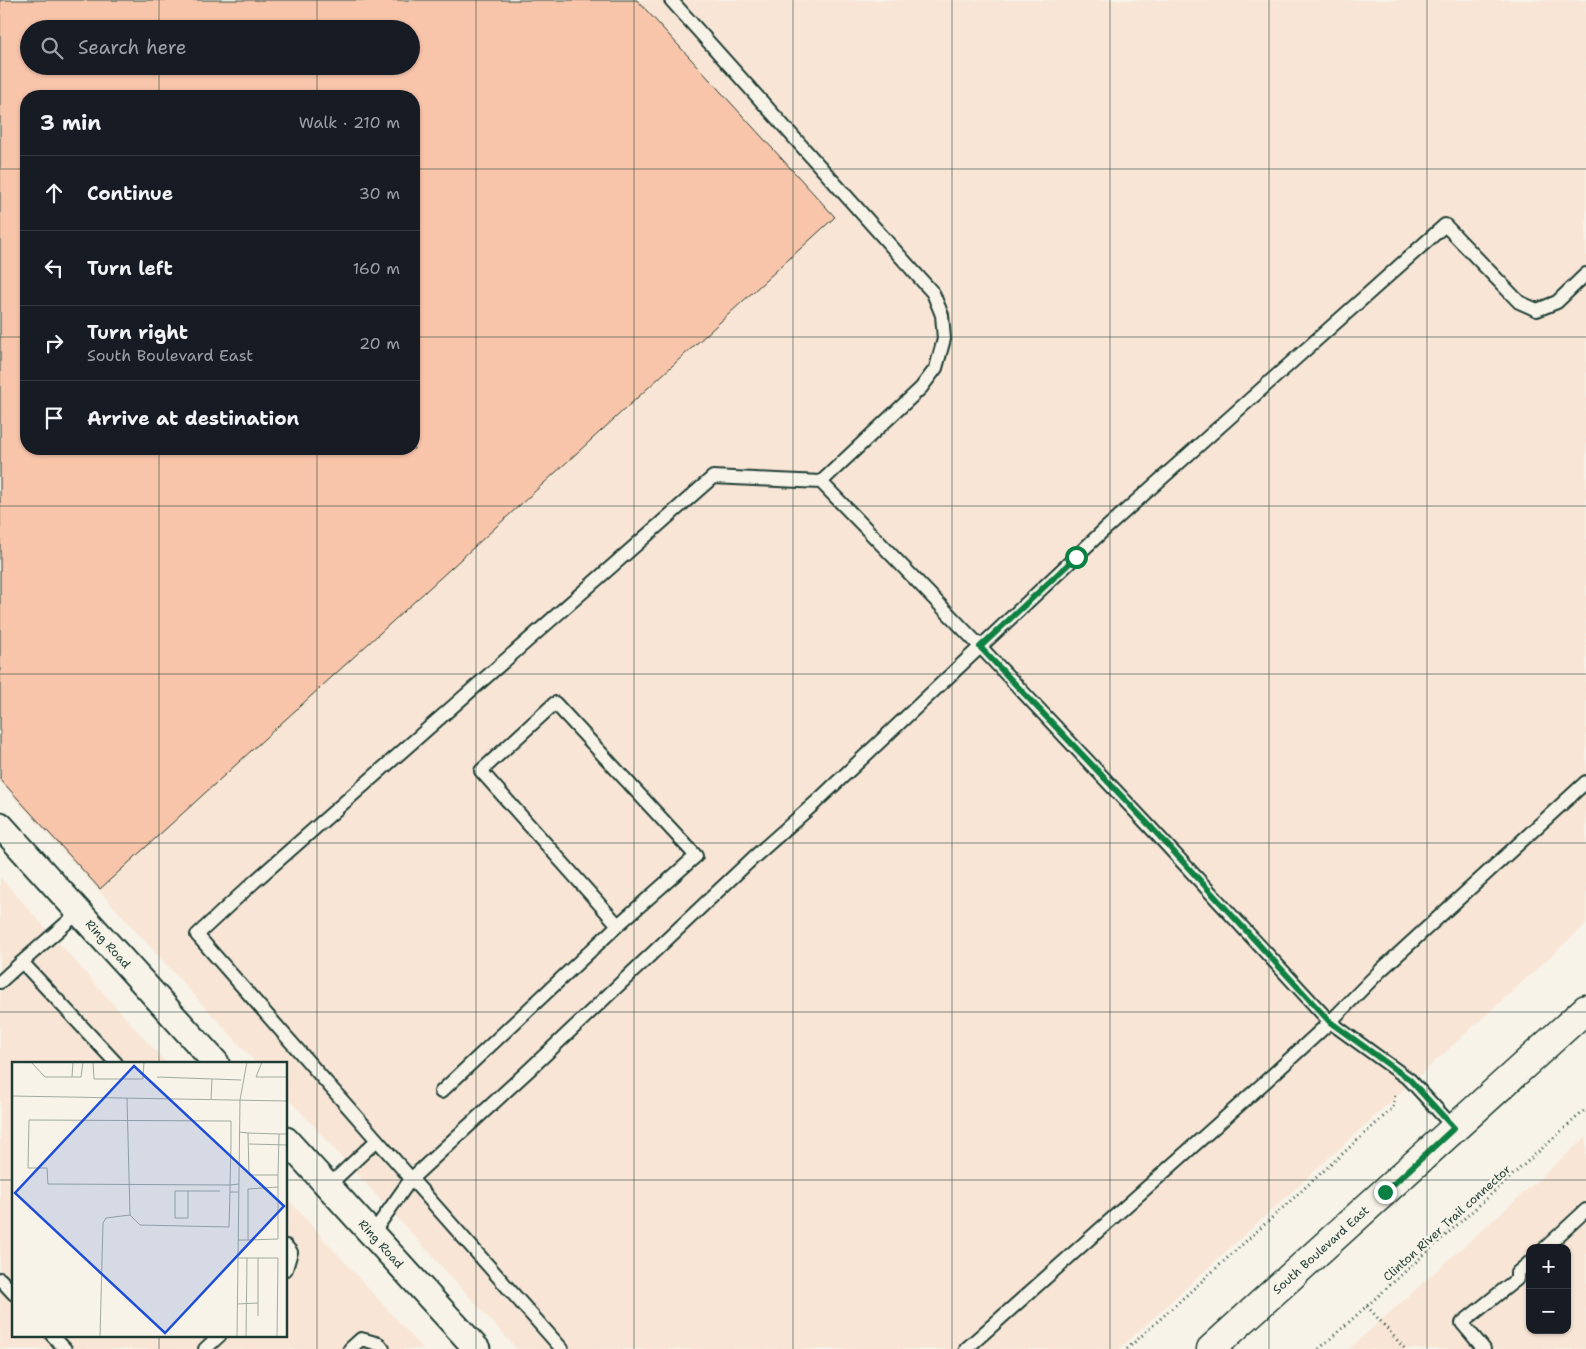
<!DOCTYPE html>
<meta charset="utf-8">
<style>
:root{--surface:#171b24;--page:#242831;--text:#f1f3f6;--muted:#9ea1a6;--line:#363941}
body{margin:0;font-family:"Shantell Sans",sans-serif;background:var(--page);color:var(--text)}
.controls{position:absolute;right:15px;bottom:15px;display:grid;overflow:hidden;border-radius:10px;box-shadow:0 1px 4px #0004}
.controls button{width:45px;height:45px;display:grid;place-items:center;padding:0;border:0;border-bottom:1px solid var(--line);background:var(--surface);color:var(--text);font:25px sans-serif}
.stop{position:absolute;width:15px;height:15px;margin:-11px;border:4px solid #0b8043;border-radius:50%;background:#fff}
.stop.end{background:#0b8043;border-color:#fff;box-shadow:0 1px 5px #0008}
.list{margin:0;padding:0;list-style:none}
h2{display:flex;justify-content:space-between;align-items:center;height:65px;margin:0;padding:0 20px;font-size:21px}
h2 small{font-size:16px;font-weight:400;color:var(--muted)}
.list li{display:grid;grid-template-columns:32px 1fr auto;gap:15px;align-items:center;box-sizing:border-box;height:75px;padding:0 20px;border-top:1px solid var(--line)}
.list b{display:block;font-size:19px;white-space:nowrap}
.list p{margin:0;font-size:16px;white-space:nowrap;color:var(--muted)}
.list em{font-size:16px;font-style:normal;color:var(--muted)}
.icon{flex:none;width:28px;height:28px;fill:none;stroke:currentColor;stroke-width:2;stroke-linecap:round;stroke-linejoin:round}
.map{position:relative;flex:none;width:1586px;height:1349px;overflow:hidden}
.search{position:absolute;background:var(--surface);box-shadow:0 1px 4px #0004;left:20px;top:20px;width:400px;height:55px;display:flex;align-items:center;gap:12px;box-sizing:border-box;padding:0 18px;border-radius:28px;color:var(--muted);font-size:19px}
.panel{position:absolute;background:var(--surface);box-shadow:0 1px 4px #0004;left:20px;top:90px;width:400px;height:365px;border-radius:20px}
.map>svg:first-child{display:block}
.built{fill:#f8e5d5;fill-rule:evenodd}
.building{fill:#f9c5aa;stroke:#1f3d34;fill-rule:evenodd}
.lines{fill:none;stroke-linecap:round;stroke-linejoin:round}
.lane-casing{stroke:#1f3d34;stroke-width:16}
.street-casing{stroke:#1f3d34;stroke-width:29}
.secondary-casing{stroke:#1f3d34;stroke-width:31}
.path{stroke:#1f3d34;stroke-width:3;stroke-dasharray:1 4;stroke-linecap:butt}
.lane{stroke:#f7f3e8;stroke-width:12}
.street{stroke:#f7f3e8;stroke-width:25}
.secondary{stroke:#f7f3e8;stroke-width:28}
.route{stroke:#0b8043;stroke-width:6}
.grid{fill:none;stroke:#1f3d34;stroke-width:1;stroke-opacity:0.55}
.labels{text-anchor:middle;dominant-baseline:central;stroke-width:4.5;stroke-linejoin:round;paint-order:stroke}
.street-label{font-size:12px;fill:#1f3d34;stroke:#f7f3e8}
.inset-road{fill:none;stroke:#a1aaa0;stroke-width:1}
.view{fill:#1d4ed8;fill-opacity:0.15;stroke:#1d4ed8;stroke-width:2.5}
.inset-edge{fill:none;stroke:#1f3d34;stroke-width:2.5}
</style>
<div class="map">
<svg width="1586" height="1349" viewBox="0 0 1586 1349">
<rect width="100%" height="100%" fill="#f7f3e8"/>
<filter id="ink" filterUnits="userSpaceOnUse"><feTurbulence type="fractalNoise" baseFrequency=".02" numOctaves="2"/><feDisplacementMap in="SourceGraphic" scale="10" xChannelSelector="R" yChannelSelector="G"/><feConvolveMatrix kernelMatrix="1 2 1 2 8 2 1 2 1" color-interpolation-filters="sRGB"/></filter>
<g filter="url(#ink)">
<path class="built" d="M0,0H1586V924L1119,1349H517L286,1096V1063H256L0,782ZM29,29H411V66H29ZM26,96H414V449H26Z
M0,877L166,1063H14V1335H286V1197L423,1349H0Z
M1586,1137V1349H1349ZM1530,1248H1567V1330H1530Z"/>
<path class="building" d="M0,0H637L835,217L100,889L0,779ZM29,29H411V66H29ZM26,96H414V449H26Z"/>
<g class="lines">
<g class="lane-casing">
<path id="lane" d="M821,482L973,639L1149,826L1330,1022L1410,1080L1454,1128
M79,912L22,962L116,1063
M0,982L22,962
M441,1092L618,925L696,856L555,703L481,771L618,925
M377,1140L197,935L254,882L713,477L821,482L921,388L936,368L944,339L942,315L933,293L671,0
M328,1186L377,1140L562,1349
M372,1234L411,1179L529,1070L753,858L815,803L1104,530L1445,225L1519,302L1537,310L1557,302L1586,274
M286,1246L291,1252L286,1269
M1545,1248L1586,1210
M0,1279L14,1294
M52,1335L65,1349
M205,1349L220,1335
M350,1349L361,1339L379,1344L383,1349
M966,1349L1265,1082L1330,1022L1381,970L1586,782
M1484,1349L1462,1323L1517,1279V1273L1530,1262"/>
</g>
<g class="street-casing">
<path id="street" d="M0,825L216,1063
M286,1140L477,1349"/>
</g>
<g class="secondary-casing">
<path id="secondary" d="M1211,1349L1586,1009"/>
</g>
<path class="path" d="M1367,1306L1405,1349
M1127,1349L1393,1108L1395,1095
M1319,1349L1586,1109"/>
<use href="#lane" class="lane"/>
<use href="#street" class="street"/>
<use href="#secondary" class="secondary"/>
</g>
</g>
<g class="lines" filter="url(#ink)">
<path class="route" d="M1076,557L980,647L1150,826L1330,1022L1410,1080L1454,1128L1385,1192"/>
</g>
<path class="grid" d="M159,0V29M317,0V29M476,0V1349M634,0V1349M793,0V1349M952,0V1349M1110,0V1349M1269,0V1349M1427,0V1349M159,66V96M317,66V96M0,169H26M414,169H1586M0,337H26M414,337H1586M159,449V1063M317,449V1349M0,506H1586M0,674H1586M0,843H1586M0,1012H1586M0,1180H14M286,1180H1586M159,1335V1349"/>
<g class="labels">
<g class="street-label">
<text transform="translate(108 944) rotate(48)">Ring Road</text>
<text transform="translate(1447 1223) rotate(-42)">Clinton River Trail connector</text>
<text transform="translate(381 1244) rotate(48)">Ring Road</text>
<text transform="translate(1321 1250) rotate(-42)">South Boulevard East</text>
</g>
</g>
<g transform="translate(12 1062)">
<rect width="275" height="275" fill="#f7f3e8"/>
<path class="inset-road" d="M19,0L33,15H60L61,0M81,0L82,17H131L132,0M250,0L244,15H275M60,15H69L71,0M145,15L229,18M0,34L275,39M115,36L118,153M199,37L200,17M236,71L267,72M237,82L275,83M266,113L267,72H275M176,129V156H163V129H208M227,130H218V123L219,82V59L17,58L16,106H35L36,122L218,123L227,122M226,178H236V127L266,125V113H237L236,71L227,70M236,178L266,177V125M226,196H235L234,275M235,196H266L265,275M225,242L246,241M246,254V196M88,275L91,161L94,156L118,153L128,163L217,165L218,130M225,275L228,38L235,0"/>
<path class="view" d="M122,4L272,144L153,271L3,131Z"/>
<rect width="275" height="275" class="inset-edge"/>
</g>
</svg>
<div class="controls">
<button>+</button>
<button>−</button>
</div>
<div class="stop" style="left:1076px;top:557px"></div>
<div class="stop end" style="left:1385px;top:1192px"></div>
<div class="search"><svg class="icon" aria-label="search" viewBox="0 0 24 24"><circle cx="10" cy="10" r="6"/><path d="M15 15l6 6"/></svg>Search here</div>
<section class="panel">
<h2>3 min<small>Walk · 210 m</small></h2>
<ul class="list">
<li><svg class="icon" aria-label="ahead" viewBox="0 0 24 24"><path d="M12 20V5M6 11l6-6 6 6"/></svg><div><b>Continue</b></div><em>30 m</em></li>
<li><svg class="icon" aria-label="left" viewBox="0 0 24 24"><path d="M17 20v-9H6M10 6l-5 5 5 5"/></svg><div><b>Turn left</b></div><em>160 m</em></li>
<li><svg class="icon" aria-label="right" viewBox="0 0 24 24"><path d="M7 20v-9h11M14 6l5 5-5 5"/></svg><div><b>Turn right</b><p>South Boulevard East</p></div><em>20 m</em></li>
<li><svg class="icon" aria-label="arrive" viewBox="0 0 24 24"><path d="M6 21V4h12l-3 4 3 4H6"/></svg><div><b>Arrive at destination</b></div></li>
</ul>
</section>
</div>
